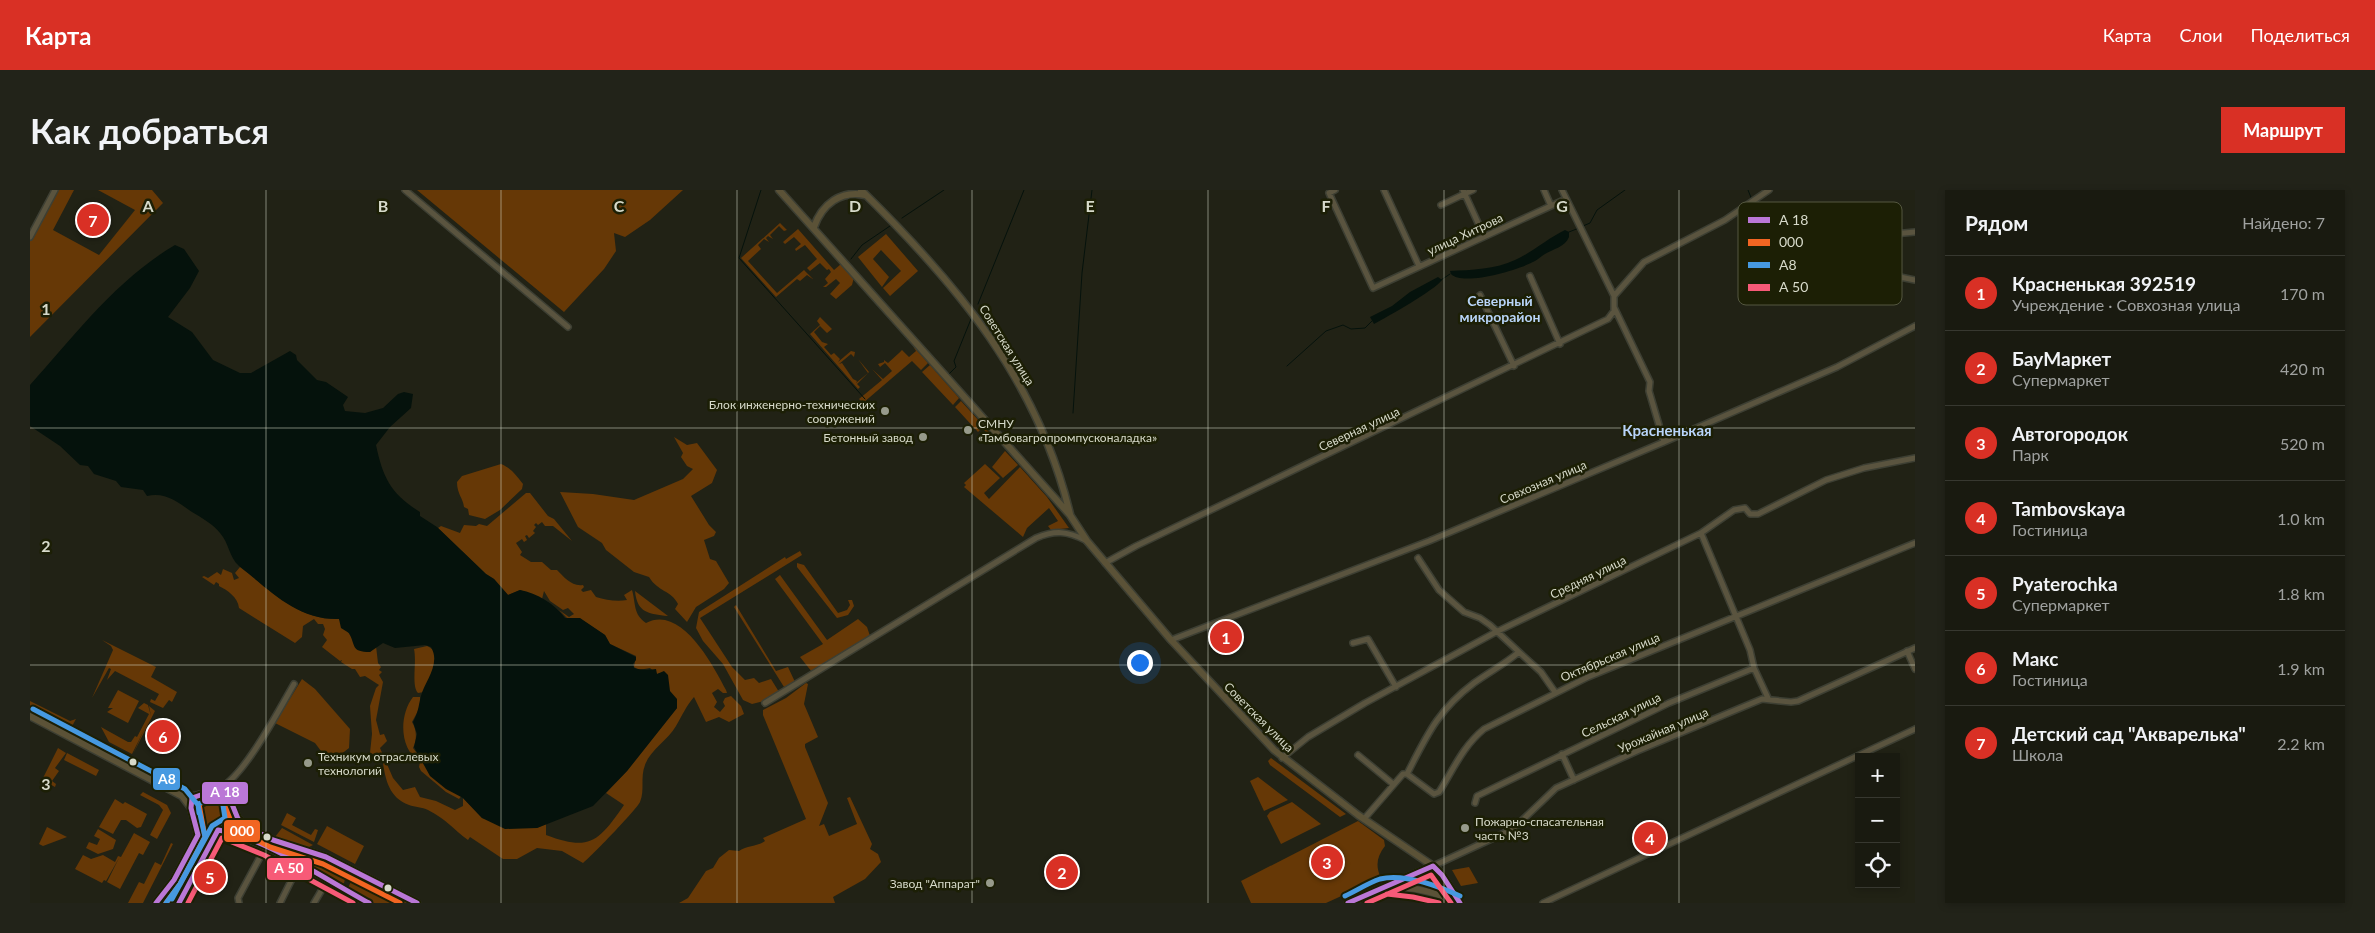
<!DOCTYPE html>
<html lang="ru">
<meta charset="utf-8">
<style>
:root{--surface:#191a10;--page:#222319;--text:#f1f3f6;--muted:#9fa19f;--line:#373830;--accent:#d93025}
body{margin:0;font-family:Lato,sans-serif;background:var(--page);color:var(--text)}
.controls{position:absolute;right:15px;bottom:15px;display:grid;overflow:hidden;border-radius:0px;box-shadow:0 2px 8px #0003}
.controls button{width:45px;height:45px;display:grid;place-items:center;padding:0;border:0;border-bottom:1px solid var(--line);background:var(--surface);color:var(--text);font:25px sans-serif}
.you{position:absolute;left:1109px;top:472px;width:18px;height:18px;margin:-12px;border:4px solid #fff;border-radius:50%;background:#1a73e8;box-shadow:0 0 0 8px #1a73e833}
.badge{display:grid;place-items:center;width:32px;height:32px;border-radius:50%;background:var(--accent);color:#fff;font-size:16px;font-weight:700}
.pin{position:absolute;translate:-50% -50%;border:2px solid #fff;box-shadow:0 1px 5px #0006}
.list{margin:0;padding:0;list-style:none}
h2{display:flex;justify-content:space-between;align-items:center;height:65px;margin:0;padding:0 20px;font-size:21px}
h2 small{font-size:16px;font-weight:400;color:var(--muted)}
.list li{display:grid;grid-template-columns:32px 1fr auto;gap:15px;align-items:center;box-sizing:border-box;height:75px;padding:0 20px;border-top:1px solid var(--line)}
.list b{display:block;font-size:19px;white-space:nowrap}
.list p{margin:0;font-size:16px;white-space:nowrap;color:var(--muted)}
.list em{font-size:16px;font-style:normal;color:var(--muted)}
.icon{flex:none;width:28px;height:28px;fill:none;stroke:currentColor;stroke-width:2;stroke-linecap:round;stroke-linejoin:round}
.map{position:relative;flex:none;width:1885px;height:713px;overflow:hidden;border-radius:0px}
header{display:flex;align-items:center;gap:30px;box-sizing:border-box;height:70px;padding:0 25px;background:var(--accent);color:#fff}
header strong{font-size:24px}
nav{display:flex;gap:28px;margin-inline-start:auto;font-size:18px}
.intro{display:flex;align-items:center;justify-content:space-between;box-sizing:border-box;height:120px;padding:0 30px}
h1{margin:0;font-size:35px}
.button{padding:12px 22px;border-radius:0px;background:var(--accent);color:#fff;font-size:18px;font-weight:700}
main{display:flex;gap:30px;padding:0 30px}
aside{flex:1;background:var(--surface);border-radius:0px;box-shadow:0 2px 8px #0003}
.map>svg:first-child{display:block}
.green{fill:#663806}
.water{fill:#05120c}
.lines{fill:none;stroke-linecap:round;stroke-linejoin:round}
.stream{stroke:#05120c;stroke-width:1}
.minor-casing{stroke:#3d3f33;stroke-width:8}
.major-casing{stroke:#3d3f33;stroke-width:9}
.minor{stroke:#5a543f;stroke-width:5}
.major{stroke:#5b5237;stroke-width:6}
.bus-1-casing{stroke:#1c1f05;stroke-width:9}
.bus-2-casing{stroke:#1c1f05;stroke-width:9}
.bus-3-casing{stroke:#1c1f05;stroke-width:9}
.bus-4-casing{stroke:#1c1f05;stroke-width:9}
.bus-1{stroke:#ba77d6;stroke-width:5}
.bus-2{stroke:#f26522;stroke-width:5}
.bus-3{stroke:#4699e1;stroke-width:5}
.bus-4{stroke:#f75a77;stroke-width:5}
.grid{fill:none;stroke:#d7daca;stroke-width:1;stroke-opacity:0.55}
.poi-dot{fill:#979a8b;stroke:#1c1f05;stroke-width:2}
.bus-dot{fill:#d7daca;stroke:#1c1f05;stroke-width:2}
.labels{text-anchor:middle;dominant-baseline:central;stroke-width:5;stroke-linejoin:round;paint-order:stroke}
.street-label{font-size:12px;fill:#d7daca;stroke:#1c1f05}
.poi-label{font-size:12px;fill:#d7daca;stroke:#1c1f05;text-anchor:end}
.neighbourhood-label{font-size:14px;font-weight:bold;fill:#b9d5fa;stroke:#1c1f05}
.quarter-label{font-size:15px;font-weight:bold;fill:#b9d5fa;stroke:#1c1f05}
.key{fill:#1c1f05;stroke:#545740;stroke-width:1}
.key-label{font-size:14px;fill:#d7daca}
.grid-label{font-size:16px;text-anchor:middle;font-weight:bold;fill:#d7daca;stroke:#1c1f05;stroke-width:5;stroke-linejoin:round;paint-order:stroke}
.line-badge{stroke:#1c1f05;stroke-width:2}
.badge-label{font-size:14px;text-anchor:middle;font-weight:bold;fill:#fff}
</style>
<header>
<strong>Карта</strong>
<nav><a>Карта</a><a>Слои</a><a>Поделиться</a></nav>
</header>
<div class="intro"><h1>Как добраться</h1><a class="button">Маршрут</a></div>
<main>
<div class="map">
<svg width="1885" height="713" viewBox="0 0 1885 713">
<rect width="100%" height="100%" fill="#212215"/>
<path class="green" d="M26,0H44L23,40L69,65L105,20L68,0H122L133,13L0,147V51Z
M387,0H653L620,30L595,47L584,43L586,61L574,79L534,122Z
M750,33L757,40L754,41L749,36L740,45L743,49L738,46L736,48L739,52L734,49L728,55L731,59L718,71L747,103L774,80L784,90L777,85L770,91L767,89L746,107L711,68Z
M768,39L804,80L811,74L824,87L822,95L806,109L800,104L810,93L806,89L796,97H793L798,93L795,89L801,82L799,79L797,80L790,73L780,81L777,78L787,69L775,55L766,61L765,59L771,54L764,47L755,54L753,52Z
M856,44L888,81L860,106L853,98L871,81L851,60L843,69L859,87L852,97L828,67Z
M790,127L802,139L797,143L790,136L784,142L792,152L798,154L794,157L801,165L804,163L810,169L808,172L821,161L825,162L824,167L821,164L809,174L812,173L823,189L827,191L826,193L838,183L828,169L839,182L827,194L830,197L828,199L780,144L790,135L787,131Z
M883,156L898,173L891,180L882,171L833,213L829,209L852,190L842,179L853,189L862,181L855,173L850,177L848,174L854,172V170L858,173L869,163L874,169L869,163L872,160L879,167L886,161Z
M900,175L929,208L923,215L892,182Z
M931,211L959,242L958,244L952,238L948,242L925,217Z
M644,247L657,255L667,253L687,280L682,293L661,306L679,335L686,342L684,346L674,350L680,369L686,371L699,393L694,399L666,417L657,432L645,419L648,414C641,400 628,402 619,387L604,382L576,360L572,353L548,337L530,302L563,304L604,310L653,289L663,279L657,276L651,267L653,263Z
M975,261L988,275L973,288L962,277Z
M471,274C481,278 486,285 493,294L492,299L470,320L455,329L439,325L438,319L434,317C433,308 427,304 427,292L432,286Z
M955,274L970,288L954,303L959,309L990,277L1017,307L1039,338L1021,340L1018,336L1028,331L1019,318L997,338L993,347L934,297L936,295L934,293Z
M496,303H500L518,326L524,329L542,351L523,336H515L512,332L508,335L506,333L504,335L506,337L503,341L505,343L499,348L497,345L495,346L497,350L494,352L492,349L486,353L492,362L490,365L501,372H512L521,380H527C534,387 542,397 553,395L554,397L551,400L553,402L561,400L566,407C576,410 587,412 597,410L594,405L602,400C606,414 603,424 616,433C651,414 683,475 696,500L697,503H693L688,499L682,503L687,512L684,517L690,522L695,516L693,512L695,508L701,506L711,516L714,524L699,532L689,527L676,532L664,507C656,516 652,526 646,536C638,550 620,560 615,575C610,588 615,600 610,612C607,619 560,668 553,673L532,661L507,658L487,669H473L440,647L438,650C423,639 416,629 398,620C392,617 385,617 379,615C357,607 355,586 352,567L340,563L342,544L340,516L346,498L349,495L335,486L330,487L325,479H322L311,472L312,470L310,471L292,457L297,450L293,445L295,439L293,434H288L284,429L273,436L272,447L265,453L209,418C208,407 197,400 189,396V394L186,392L184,395L172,387L174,386L178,388L187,382L191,385L193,379L202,383L204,390L209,388L205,383L210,377C241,400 267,430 309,429L322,448L340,462L346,456L348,473L351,477L349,480L352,482L349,485L353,492L346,530L350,545L354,544L357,551L350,558L363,588L373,600L385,597L390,607L406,611L425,620L433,616V608L452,628L507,638L516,634V645C559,661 568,653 594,615L576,603L597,581L647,518L631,483L627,484L620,478L609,480L604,477L606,466L580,454L575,445L549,428L542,433L529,420L539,427L544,424L538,418L533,420L520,411L514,401L512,409L490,400L478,405L464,389L456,384L408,338L411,336L430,343L434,335L446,336L449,334L457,336Z
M770,361L772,365L670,428L702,477L715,490L724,488L729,493L741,489L749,502L734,511L722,514L713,510L693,474L673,451L666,438L669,422L755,367L756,369Z
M767,373L774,375L808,423L817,420L820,415L818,410H822L824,416L818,425L807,428L767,377Z
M750,385L797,450L828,429L837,437L840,446L782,482L770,467L793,454L745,389Z
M605,401L638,426C619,424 607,423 605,401Z
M706,415L746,481L758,477L765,492L754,497L704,417Z
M72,450L126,477L121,487L147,502L142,512L139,510L133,518L120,512L121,509L125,511L129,504L85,481L77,490L81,479L79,478L62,508L83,460L81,456Z
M397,456C415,463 399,490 394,502L388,503C381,496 387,472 384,459Z
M272,489L285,499L320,539L319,558L310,565L300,564L297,569L285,553L245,533Z
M776,493L778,494L774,514L788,547L775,554V557L798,613L789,636L794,634L799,646L827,634L817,608L820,607L842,654L840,659L848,664L851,672L835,689L803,707L805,713H649L658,708L676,681L683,678L689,668L699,660L709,661C717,655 726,657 735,651L733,648L776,629L733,525V520L756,508Z
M88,500L109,511L98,533L77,522L83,518H78Z
M383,507H390C391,517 387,523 382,532C387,540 387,550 383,558L392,570L433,604L429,609L416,602L391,581L389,577L390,572C369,559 369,525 383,507Z
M0,511L40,531L46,529L41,538L0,516Z
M114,513L118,515L121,526L119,516L125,521L103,564L114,540L102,564L79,552L71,537L98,552H101L105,546L107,547L119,524L108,518Z
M28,558L36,563L25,578L29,581L22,591L26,594L25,597L12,590Z
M37,563L69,580L66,586L34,570Z
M1241,568L1316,624L1310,627L1306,624L1240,575L1238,571Z
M1228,587L1258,610L1234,621L1220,591Z
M113,602L137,615L141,623L127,649L120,645L133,620L129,615L110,605Z
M186,603L193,605L200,627L194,633L174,639L169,634L163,613L166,609Z
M85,609L93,614L95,612L117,624L111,637L107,638L96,630H91L83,644L69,637Z
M1262,612L1291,634L1251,654L1237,626L1240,622Z
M257,623L266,628L262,635L281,645L285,639L288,640L284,652L251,635Z
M1328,631L1354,650L1355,656C1347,666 1345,676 1351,688L1296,713H1221L1211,691Z
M297,636L334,656L325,674L287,654Z
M17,637L37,647L13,656L9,654Z
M252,638L283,655L277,658L247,649L245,647Z
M68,639L86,650L83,659L68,664L56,658L59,652L67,655L70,649L64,646Z
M104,643L120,652L113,665L109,663L90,699L77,692L89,668L76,691L74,690L72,693L45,679L53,665L61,669L73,665L85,672L88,666L91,667Z
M141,653L143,654L113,713H98L109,692L114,694L125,672L131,675Z
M253,657L289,667L317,681L314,693L311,695L271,672Z
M1439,677L1448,693L1431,696L1422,680Z
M328,686L329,687L379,713H342L318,698L323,687Z"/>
<path class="water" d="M1535,40L1539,42V47C1535,57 1523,59 1515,64C1511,66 1509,69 1505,71C1491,79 1433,97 1421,84L1420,81C1441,80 1466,79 1485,70C1503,62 1518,48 1535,40Z
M145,55L154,59L169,81L160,98L138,127L162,142L183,170L210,183H221L260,161L266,165L267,170L287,190L296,192L318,207L313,215L315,221L335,223L353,218L368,204L374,202L383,204L381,218L360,237L346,255C353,288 361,304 390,322V326L407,337L456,384L464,389L478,405L490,400C507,403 525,414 535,428H550L575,445L580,454L606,467V470L603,474L604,478C610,480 620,480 626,479L627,484L634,481L638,485L640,501L647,509V518L597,581L563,616L507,638L475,639L452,628L433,608L416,599L400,586L384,557L387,544L383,532C389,521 388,517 391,506C395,491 411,474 401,457L395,455L365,458L353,453L340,462C321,462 326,456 319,443L311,438L309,429C266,430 240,400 209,376C199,367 199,353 190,343C183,334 172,328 162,322C147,312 136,302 117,306L113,300L91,297L86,291L64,284L58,276L50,275L30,256L0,236V195C44,146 87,89 145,55Z
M1408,87L1412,90C1405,100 1357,127 1344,134L1340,127L1362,116L1380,102Z"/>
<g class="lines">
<path class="stream" d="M731,0L709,68L835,209
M1718,0L1722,10
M1724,14L1746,66L1764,99
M872,28L914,0
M1553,36L1560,33L1567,20L1595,0
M1539,42L1549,38
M821,69L832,55L860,36
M1411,90L1420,84
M948,114L994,0
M1257,176L1296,141L1313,135L1321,139L1335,138L1343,130
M919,184L926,177L924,171L941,129
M1043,223L1052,83L1062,0"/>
<g class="minor-casing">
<path id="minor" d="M375,0L538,137
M1305,0L1299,3L1343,98L1536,9
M1354,0L1389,76
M1433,0L1454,46
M1514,0L1521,16
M1411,15L1443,0
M1885,42L1769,53L1771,65L1782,75L1847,76L1860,80L1870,87L1885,90
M0,47L25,0
M1500,86L1530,154
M1450,105L1484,176
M1584,106L1614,72L1695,30L1739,0
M1584,117L1620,192L1619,201L1634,252
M1671,343L1720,460L1724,478
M1388,368L1409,400L1434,422L1450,428L1460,435L1489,462
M1075,373L1106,356L1578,129L1584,121V106L1532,0
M1141,450L1399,351L1634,252L1807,177L1885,136
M1323,453L1338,449L1366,497
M1877,461L1885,479
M735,513L1006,348C1025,340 1037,341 1055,350
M1532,564L1544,590
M1328,565L1363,594
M1252,568L1278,547L1335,513L1466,442L1671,343L1704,320L1715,318L1720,324H1728L1796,290L1834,278L1885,268
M1377,584C1397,545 1408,520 1444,493C1459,482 1475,474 1489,462L1511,482L1525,502
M188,599C213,589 250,518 264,494
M1445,613L1447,606L1639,513L1724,478L1738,508
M1334,629L1373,584H1377L1404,604L1409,602C1423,580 1433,556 1454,539L1558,487L1885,353
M1403,676L1483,639L1526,598L1607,561L1732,509L1761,512L1768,511L1885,458
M209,713L208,708L235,658
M250,713L269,675
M284,713L297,691
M1513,713L1885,539"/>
</g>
<g class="major-casing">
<path id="major" d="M749,0L1023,306L1040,325L1057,351L1141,450L1244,560L1328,625L1406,678L1412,685L1430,713
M831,0C927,94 1008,190 1040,324
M784,37C792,14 811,0 835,5
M0,526L152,606L161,618L168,645L144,690L126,713
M152,606H165L188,599L192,600L198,604L208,629L225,641L243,650L296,667L387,713
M168,637C176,648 198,641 204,630L203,623
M191,639C243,655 291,688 339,713
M1358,697C1381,697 1407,702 1427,713
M140,713L146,696L144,690
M149,713L188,640
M1318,713L1403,676"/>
</g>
<use href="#minor" class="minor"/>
<use href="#major" class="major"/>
<g class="bus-1-casing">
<path id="bus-1" d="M126,713L144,690L168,645L161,618L162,608L188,599L198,604L208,629L225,641L243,650L296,667L387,713
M149,713L188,640C232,646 298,691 339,713
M1318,713L1403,676L1412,685L1430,713"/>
</g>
<g class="bus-2-casing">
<path id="bus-2" d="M136,713L150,694L175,647L169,614L187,607L192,609L202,634L221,647L240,657L293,674L370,713"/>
</g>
<g class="bus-3-casing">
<path id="bus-3" d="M3,519L155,599L168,615L175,647L150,694L136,713
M1315,706C1326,701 1338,693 1350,689C1375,683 1408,696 1430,706
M142,709L182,636L195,628L192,609L187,607L168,614L169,623"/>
</g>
<g class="bus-4-casing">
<path id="bus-4" d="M1357,704L1383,707L1409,713
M158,713L192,648L234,665L323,713
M1337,713L1401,685L1421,713"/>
</g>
<use href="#bus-1" class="bus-1"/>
<use href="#bus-2" class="bus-2"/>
<use href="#bus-3" class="bus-3"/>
<use href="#bus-4" class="bus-4"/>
</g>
<path class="grid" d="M236,0V713M471,0V713M707,0V713M942,0V713M1178,0V713M1414,0V713M1649,0V713M0,238H1885M0,475H1885"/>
<g class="poi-dot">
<circle cx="855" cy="221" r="5"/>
<circle cx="938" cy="240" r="5"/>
<circle cx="893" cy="247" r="5"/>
<circle cx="278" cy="573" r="5"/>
<circle cx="1435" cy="638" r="5"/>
<circle cx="960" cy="693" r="5"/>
</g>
<g class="bus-dot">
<circle cx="103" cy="572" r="4.5"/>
<circle cx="237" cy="647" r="4.5"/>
<circle cx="358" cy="698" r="4.5"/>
</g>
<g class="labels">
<g class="street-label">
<text transform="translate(1435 44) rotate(-25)">улица Хитрова</text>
<text transform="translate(977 155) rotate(58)">Советская улица</text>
<text transform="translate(1329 239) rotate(-25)">Северная улица</text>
<text transform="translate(1513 292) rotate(-23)">Совхозная улица</text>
<text transform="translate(1558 387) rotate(-26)">Средняя улица</text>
<text transform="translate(1580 467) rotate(-23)">Октябрьская улица</text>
<text transform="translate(1591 525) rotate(-26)">Сельская улица</text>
<text transform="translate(1229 527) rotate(45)">Советская улица</text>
<text transform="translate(1633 540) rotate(-23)">Урожайная улица</text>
</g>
<g class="poi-label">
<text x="845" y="214">Блок инженерно-технических<tspan x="845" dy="14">сооружений</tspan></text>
<text x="948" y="233" text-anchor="start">СМНУ<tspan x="948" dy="14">«Тамбовагропромпусконаладка»</tspan></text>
<text x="883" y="247">Бетонный завод</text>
<text x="288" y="566" text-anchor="start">Техникум отраслевых<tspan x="288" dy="14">технологий</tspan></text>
<text x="1445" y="631" text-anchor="start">Пожарно-спасательная<tspan x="1445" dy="14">часть №3</tspan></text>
<text x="950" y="693">Завод "Аппарат"</text>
</g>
<g class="neighbourhood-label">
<text x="1470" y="110">Северный<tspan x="1470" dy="16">микрорайон</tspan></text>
</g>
<g class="quarter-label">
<text x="1637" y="240">Красненькая</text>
</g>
</g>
<rect x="1708" y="12" width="164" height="103" rx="8" class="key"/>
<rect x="1718" y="27" width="22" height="6" fill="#ba77d6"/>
<rect x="1718" y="49" width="22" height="7" fill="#f26522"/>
<rect x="1718" y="72" width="22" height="6" fill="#4699e1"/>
<rect x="1718" y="94" width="22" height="7" fill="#f75a77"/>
<g class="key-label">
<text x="1749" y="35">А 18</text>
<text x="1749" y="57">000</text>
<text x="1749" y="80">А8</text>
<text x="1749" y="102">А 50</text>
</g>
<g class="grid-label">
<text x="118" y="22">A</text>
<text x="353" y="22">B</text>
<text x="589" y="22">C</text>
<text x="825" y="22">D</text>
<text x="1060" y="22">E</text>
<text x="1296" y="22">F</text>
<text x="1532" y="22">G</text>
<text x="16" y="125">1</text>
<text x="16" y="362">2</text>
<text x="16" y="600">3</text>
</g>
<g class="line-badge">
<rect x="122" y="577" width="29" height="24" rx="5" fill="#4699e1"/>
<rect x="171" y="591" width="48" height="24" rx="5" fill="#ba77d6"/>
<rect x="193" y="629" width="38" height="24" rx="5" fill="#f26522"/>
<rect x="236" y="667" width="47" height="24" rx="5" fill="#f75a77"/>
</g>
<g class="badge-label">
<text x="137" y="594">А8</text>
<text x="195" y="607">А 18</text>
<text x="212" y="646">000</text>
<text x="259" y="683">А 50</text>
</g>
</svg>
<div class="controls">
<button>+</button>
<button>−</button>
<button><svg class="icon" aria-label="locate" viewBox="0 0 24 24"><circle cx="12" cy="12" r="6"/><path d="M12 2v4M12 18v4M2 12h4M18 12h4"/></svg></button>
</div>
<div class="you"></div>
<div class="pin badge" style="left:1196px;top:447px">1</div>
<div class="pin badge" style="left:1032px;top:682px">2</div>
<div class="pin badge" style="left:1297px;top:672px">3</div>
<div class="pin badge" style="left:1620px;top:648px">4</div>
<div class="pin badge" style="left:180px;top:687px">5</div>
<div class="pin badge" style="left:133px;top:546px">6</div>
<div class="pin badge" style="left:63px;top:30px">7</div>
</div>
<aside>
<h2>Рядом<small>Найдено: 7</small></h2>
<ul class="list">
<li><span class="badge">1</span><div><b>Красненькая 392519</b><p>Учреждение · Совхозная улица</p></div><em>170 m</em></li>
<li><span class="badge">2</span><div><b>БауМаркет</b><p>Супермаркет</p></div><em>420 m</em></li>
<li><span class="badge">3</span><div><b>Автогородок</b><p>Парк</p></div><em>520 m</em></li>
<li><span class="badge">4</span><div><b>Tambovskaya</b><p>Гостиница</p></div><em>1.0 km</em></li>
<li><span class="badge">5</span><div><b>Pyaterochka</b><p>Супермаркет</p></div><em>1.8 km</em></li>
<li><span class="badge">6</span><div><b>Макс</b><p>Гостиница</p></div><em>1.9 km</em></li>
<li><span class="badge">7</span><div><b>Детский сад &quot;Акварелька&quot;</b><p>Школа</p></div><em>2.2 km</em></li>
</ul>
</aside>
</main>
